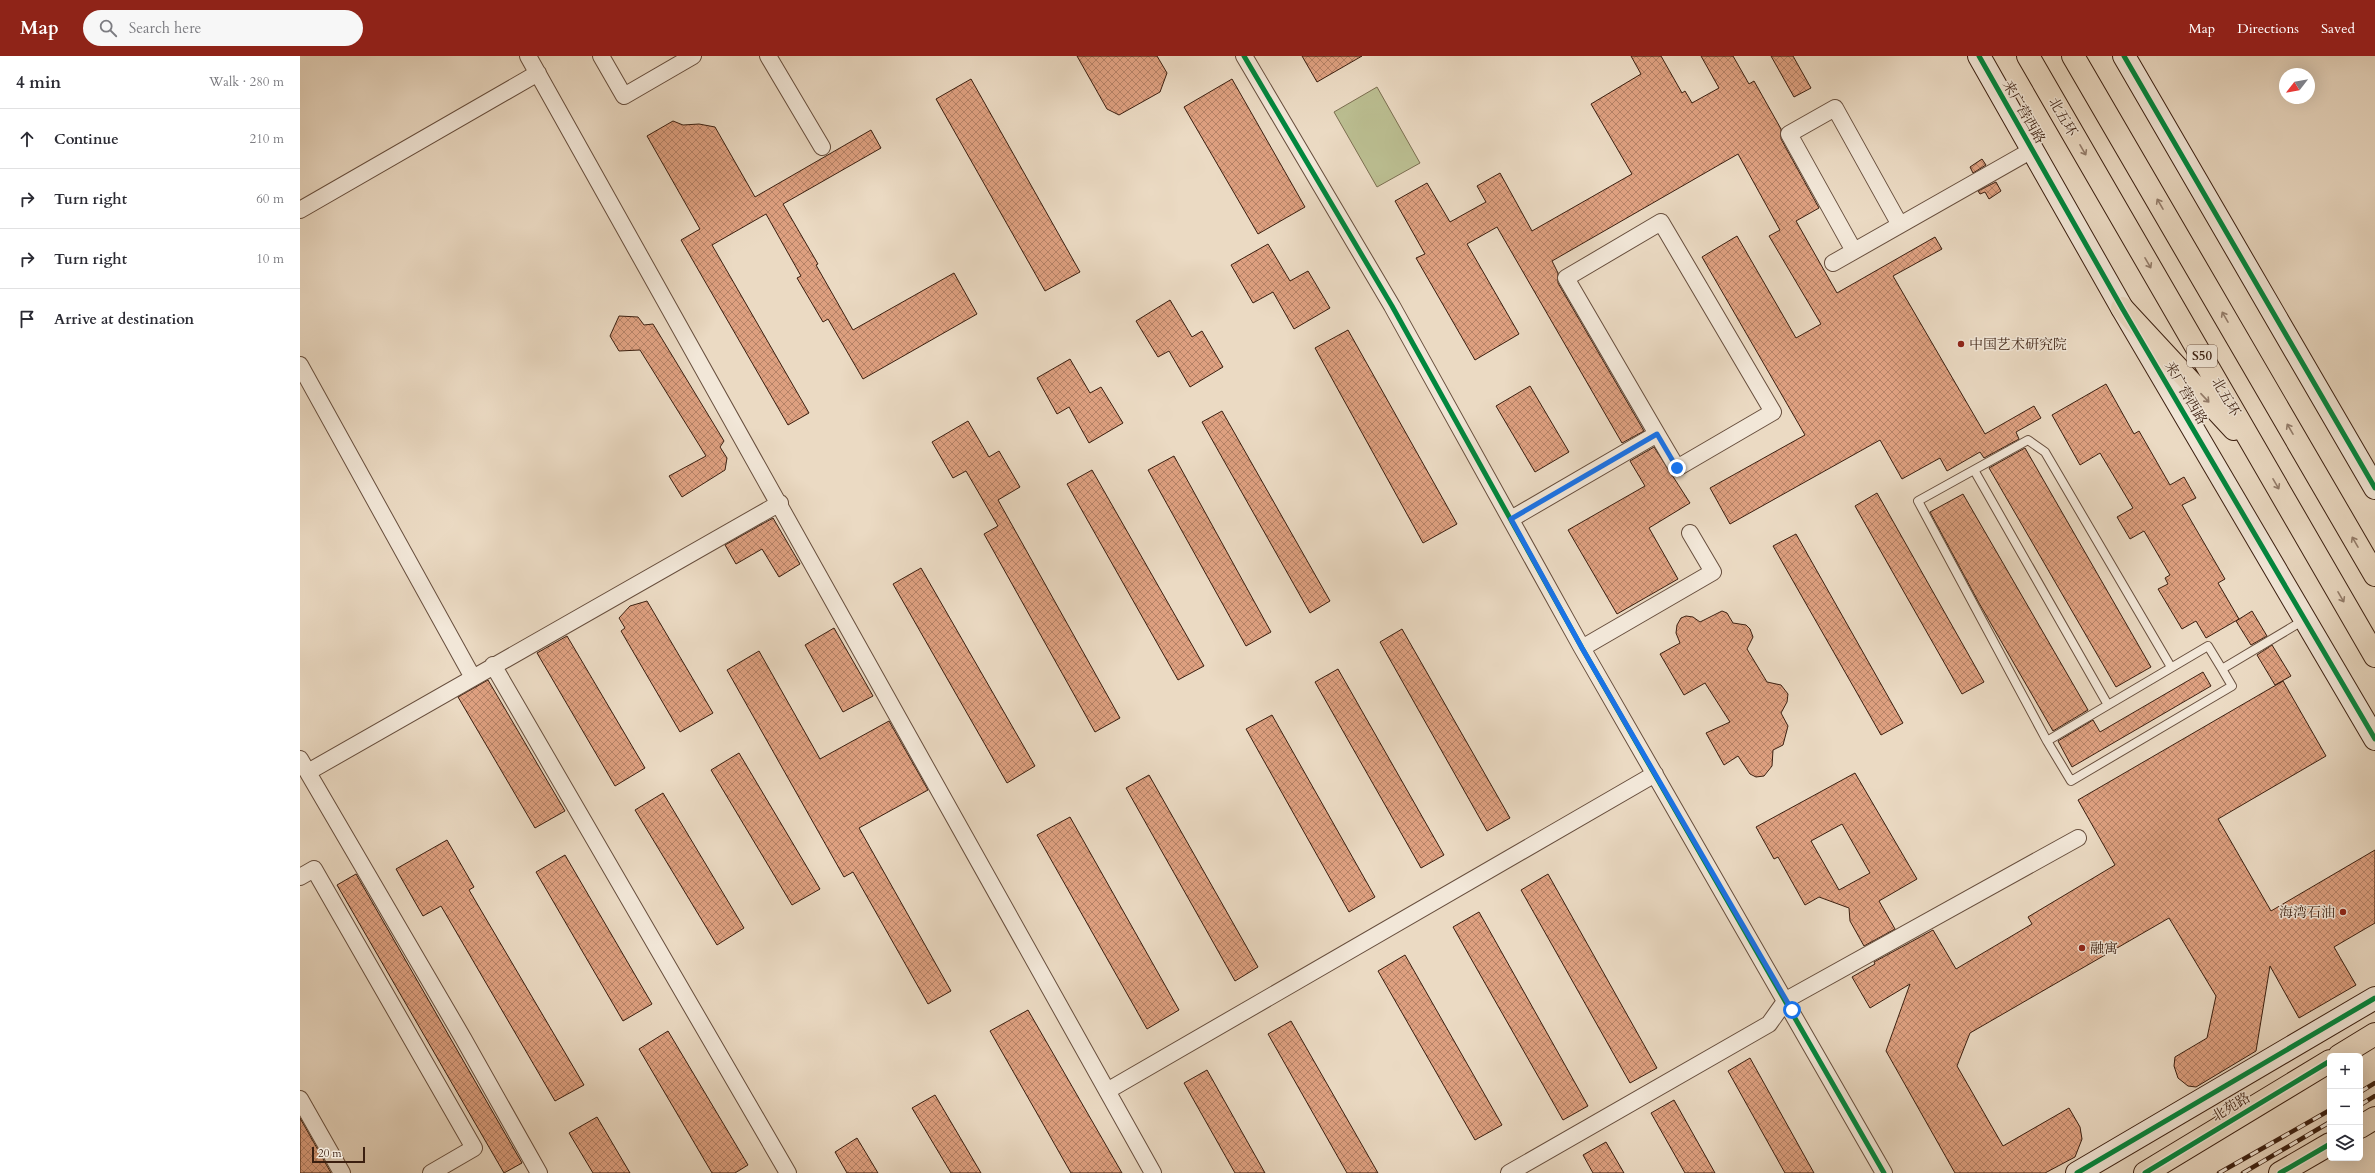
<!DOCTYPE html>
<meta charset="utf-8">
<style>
:root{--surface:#fff;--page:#f7f7f7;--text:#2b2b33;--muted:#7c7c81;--line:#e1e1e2;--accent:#8f2418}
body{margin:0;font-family:Cardo,"Noto Serif SC",serif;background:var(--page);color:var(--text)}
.controls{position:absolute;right:12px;bottom:12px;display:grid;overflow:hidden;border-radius:6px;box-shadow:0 4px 16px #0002}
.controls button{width:36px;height:36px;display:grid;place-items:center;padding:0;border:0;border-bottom:1px solid var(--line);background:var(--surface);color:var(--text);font:20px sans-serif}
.compass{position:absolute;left:1979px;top:12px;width:36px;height:36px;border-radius:50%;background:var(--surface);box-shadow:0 4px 16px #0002;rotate:239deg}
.scale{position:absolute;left:12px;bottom:10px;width:53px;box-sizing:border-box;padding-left:4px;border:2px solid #3b1f10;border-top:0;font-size:11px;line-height:14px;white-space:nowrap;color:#3b1f10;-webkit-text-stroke:3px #f2e7d8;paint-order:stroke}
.stop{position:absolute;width:12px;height:12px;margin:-9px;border:3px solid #1a73e8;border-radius:50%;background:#fff}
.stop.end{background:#1a73e8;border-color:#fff;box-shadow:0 1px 4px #0008}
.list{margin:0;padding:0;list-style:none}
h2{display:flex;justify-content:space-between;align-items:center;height:52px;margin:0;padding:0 16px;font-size:17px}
h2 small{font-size:13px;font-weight:400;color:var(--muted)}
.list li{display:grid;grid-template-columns:26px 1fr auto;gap:12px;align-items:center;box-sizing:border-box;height:60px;padding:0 16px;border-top:1px solid var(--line)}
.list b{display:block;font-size:15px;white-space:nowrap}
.list em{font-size:13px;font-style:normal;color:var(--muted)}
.icon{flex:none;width:22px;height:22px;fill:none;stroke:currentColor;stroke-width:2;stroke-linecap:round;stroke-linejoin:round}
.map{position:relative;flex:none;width:2075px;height:1117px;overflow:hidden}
header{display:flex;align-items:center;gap:24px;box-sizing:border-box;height:56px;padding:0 20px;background:var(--accent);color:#fff}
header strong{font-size:19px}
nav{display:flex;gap:22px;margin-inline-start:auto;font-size:14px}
.search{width:280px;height:36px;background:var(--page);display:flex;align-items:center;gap:10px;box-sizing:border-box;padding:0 14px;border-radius:22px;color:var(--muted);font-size:15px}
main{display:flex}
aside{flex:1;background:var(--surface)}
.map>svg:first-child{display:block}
.grass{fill:#bbbe91;stroke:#7b6e50}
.building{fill:url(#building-cross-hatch);stroke:#3b1f10;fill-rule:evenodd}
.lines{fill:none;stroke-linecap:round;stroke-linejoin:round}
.lane-casing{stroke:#674e3d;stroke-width:10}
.street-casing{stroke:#674e3d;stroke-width:18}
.secondary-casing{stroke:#3b1f10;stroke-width:24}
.primary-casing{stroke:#3b1f10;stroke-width:24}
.highway-casing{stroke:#3b1f10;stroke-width:24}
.lane{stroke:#f2e7d8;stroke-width:8}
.street{stroke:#f2e7d8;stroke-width:16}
.secondary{stroke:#f2e7d8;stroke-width:22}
.primary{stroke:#ebdac3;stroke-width:22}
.highway{stroke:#ebdac3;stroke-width:22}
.rail-casing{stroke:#3b1f10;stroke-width:4.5}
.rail{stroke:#f2e7d8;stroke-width:3;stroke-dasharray:9;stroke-linecap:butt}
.cycleway-casing{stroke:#f2e7d8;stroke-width:8}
.cycleway{stroke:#00873e;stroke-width:5}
.oneway{stroke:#937c6a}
.route{stroke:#1a73e8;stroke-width:5}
.poi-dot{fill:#8f2418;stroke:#f2e7d8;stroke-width:1.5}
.labels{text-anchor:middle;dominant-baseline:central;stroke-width:3;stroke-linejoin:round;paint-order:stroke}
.shield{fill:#f2e7d8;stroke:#725b4c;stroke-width:1}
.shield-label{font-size:13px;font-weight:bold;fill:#3b1f10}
.street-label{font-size:14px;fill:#3b1f10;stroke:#f2e7d8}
.poi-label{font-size:14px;fill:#3b1f10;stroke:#f2e7d8;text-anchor:start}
</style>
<header>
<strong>Map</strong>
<div class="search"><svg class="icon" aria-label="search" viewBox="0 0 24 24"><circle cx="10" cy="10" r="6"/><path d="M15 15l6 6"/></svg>Search here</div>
<nav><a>Map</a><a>Directions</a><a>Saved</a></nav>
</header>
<main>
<aside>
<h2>4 min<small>Walk · 280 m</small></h2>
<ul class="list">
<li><svg class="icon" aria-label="ahead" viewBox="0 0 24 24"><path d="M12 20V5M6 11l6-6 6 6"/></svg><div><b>Continue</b></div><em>210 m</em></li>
<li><svg class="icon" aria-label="right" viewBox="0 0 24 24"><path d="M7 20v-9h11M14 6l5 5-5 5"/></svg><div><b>Turn right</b></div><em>60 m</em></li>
<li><svg class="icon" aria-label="right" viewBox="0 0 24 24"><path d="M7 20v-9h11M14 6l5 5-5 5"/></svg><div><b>Turn right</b></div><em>10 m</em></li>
<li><svg class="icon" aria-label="arrive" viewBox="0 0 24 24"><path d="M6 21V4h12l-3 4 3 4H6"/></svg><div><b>Arrive at destination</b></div></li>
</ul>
</aside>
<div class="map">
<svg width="2075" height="1117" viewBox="0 0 2075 1117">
<defs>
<pattern id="building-cross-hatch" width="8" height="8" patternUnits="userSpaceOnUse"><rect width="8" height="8" fill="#dea080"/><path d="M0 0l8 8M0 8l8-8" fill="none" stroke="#b58267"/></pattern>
</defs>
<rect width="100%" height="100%" fill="#ebdac3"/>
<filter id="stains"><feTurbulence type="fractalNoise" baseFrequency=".005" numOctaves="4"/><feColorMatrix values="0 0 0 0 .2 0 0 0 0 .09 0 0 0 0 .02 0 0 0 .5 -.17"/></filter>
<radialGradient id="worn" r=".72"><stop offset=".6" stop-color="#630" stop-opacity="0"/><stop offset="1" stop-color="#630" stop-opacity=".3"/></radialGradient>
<path class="grass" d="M1077,31L1120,107L1077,131L1034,56Z"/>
<path class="building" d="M777,0H857L867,17L860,36L819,59L807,53Z
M1002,0H1062L1017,26Z
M1331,0H1361L1382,37L1385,35L1392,47L1419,32L1401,0H1433L1449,28L1454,25L1481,73V83L1519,152L1496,165L1537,237L1635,181L1642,193L1593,220L1685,378L1734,350L1741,362L1716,376L1719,383L1684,402L1680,396L1647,415L1640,402L1602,423L1580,384L1430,468L1410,432L1505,379L1402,201L1437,180L1496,282L1521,268L1469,180L1480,174L1438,98L1252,205L1258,217V227L1344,375L1322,387L1197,171L1167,188L1219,278L1175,304L1116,202L1125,198L1095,145L1127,127L1150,166L1186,146L1177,130L1200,117L1232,175L1332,118L1291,48L1341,18Z
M1471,0H1493L1511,32L1494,41Z
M671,23L780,216L745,235L636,43Z
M932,23L1005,151L958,178L884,51Z
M373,65L383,69L399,68L415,71L455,141L571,74L581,92L483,148L518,208L516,209L553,274L654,217L677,258L563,323L528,263L523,266L497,222L501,220L466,158L412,189L509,357L488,369L381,184L400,173L347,80Z
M1682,103L1686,109L1673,117L1670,111Z
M1696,126L1701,135L1689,143L1685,136L1680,138L1678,135Z
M968,188L990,225L1008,215L1030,252L994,273L973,236L953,247L931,209Z
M870,244L892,281L902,275L923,311L890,331L869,295L858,301L836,265Z
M319,260L338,261L344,269L353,268L424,385L420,391L427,402L425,414L382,441L369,420L406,400L340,294L319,295L310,280Z
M1048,274L1157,468L1123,487L1015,292Z
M770,303L790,337L801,331L823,367L789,387L769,351L757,358L737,322Z
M1806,328L1834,378L1839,375L1870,429L1884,421L1896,442L1882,449L1925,523L1918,527L1939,563L1906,582L1896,565L1882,573L1858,533L1868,528L1865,522L1870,519L1844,475L1830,483L1817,461L1833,452L1800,397L1780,409L1752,359Z
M1230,330L1269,396L1235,416L1196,350Z
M922,355L1030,545L1010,557L902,366Z
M668,365L689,401L699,395L720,431L698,444L820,662L795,676L684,478L698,470L666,415L653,422L632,386Z
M1354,391L1390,447L1349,472L1378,523L1317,558L1268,474L1345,430L1330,405Z
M1725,392L1851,611L1816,631L1689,412Z
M874,400L971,576L946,590L848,414Z
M792,414L904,610L878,624L767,428Z
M1577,437L1684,626L1662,638L1555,450Z
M1663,438L1788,654L1753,675L1679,547L1630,456Z
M473,462L500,508L479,521L462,493L436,508L425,489Z
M1496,478L1603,667L1581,679L1473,490Z
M621,512L735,710L707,727L593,528Z
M347,545L413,657L380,676L321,575L325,572L319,562L330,550Z
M1422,555L1427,557L1433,567L1446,569L1450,573L1453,581L1447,593L1467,626L1481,629L1488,638L1487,646L1481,657L1488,670L1483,689L1473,694L1472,710L1464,720L1456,721L1450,718L1438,700L1424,709L1406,677L1430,666L1405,627L1384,639L1360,598L1380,587L1376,577L1377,569L1381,562L1386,560L1393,561L1400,566Z
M1952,555L1967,580L1951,589L1936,565Z
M534,572L573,640L543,656L505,589Z
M1102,573L1210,762L1187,775L1080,586Z
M267,580L345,712L315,730L237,597Z
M1972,589L1991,620L1975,629L1957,599Z
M459,595L520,703L589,665L628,734L559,772L651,935L628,948L553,816L544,821L427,614Z
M1038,613L1144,799L1121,812L1015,626Z
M1903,616L1911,630L1772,711L1758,685L1793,664L1800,676Z
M188,624L265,755L235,772L158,641Z
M1983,625L2026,700L1918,763L1971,855L2075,794V867L2034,891L2056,929L1999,962L1970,910L1956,995L1896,1031L1888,1030L1878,1022L1874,1010L1875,1001L1907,982L1916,940L1869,862L1670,977L1657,1010L1703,1090L1769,1052L1780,1071L1782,1083L1775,1101L1745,1117H1655L1586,995L1610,928L1570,952L1552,921L1575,908L1574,906L1633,874L1656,913L1732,868L1728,861L1815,809L1778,744Z
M972,659L1075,841L1049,856L946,673Z
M439,697L520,833L492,849L411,714Z
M1555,717L1617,823L1579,845L1595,873L1564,890L1550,865L1549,852L1519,841L1505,849L1478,801L1474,803L1456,771ZM1542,768L1570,817L1539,834L1511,785Z
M849,719L958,911L935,925L826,732Z
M363,737L444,872L417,889L335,754Z
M770,761L879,954L847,973L737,779Z
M147,784L174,831L169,834L284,1029L255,1045L141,850L123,860L96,813Z
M265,799L352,948L323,965L236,816Z
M56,818L222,1107L204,1117L37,829Z
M1248,818L1357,1012L1330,1027L1221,834Z
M1179,856L1288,1050L1263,1064L1153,871Z
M1105,899L1202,1069L1175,1084L1078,915Z
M728,954L822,1117H771L690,975Z
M991,965L1078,1117H1047L968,978Z
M368,975L448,1109L435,1117H412L339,993Z
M1450,1002L1514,1117H1485L1428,1015Z
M907,1014L965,1117H935L884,1027Z
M635,1039L681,1117H651L612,1052Z
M1374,1044L1415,1117H1385L1351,1057Z
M297,1061L330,1117H293L269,1077Z
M0,1062L31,1117H0Z
M557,1082L578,1117H547L535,1096Z
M1306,1086L1324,1117H1293L1283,1099Z"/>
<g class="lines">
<g class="lane-casing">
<path id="lane" d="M1674,414L1808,649
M1922,613L1908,590L1747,685L1771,725L1932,630L1922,613L2004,564
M1747,685L1618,445L1728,384L1745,396L1871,611"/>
</g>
<g class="street-casing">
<path id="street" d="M228,0L853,1117
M301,0L324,40L393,0
M468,0L522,91
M944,0L1092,250L1282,592L1584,1117
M0,154L238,17
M1554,195L1489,78L1535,52L1600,169
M1533,207L1732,94
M0,309L172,620
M1211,463L1357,378L1377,412L1473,356L1361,166L1266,222L1357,378
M1282,592L1413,516L1390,477
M193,609L488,1117
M0,703L163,982L239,1117
M8,716L480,447
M0,821L14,813L174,1092L131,1117
M807,1035L1355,718
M0,1043L42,1117
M1209,1117L1469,968L1486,944L1778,782"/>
</g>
<g class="secondary-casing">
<path id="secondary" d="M1679,0L1822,252L2075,683
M1824,0L2075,432
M1777,1117L2075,942"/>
</g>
<g class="primary-casing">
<path id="primary" d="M2039,1000L2075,978
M2060,1071L2075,1062
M1845,1117L2030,1005
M1980,1117L2030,1088"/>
</g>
<g class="highway-casing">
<path id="highway" d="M1728,0L2075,600
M1773,0L2075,519
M1822,252L1934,373"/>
</g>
<use href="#lane" class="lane"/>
<use href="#street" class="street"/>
<use href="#secondary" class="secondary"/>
<use href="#primary" class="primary"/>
<use href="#highway" class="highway"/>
<g class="rail-casing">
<path id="rail" d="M2060,1036L2075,1027
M2060,1049L2075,1040
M1919,1117L2030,1054
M1943,1117L2030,1066"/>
</g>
<use href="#rail" class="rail"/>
<g class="cycleway-casing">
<path id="cycleway" d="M944,0L1092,250L1282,592L1584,1117
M1679,0L1822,252L2075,683
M1824,0L2075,432
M1777,1117L2075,942
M1845,1117L2030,1005
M1980,1117L2030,1088"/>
</g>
<use href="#cycleway" class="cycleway"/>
</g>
<defs><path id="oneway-shaft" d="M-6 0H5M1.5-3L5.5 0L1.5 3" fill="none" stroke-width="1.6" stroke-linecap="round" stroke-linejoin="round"/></defs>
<g class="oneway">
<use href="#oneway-shaft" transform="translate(1783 94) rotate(60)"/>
<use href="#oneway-shaft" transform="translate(1860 148) rotate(-120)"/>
<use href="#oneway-shaft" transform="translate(1848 207) rotate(60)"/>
<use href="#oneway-shaft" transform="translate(1925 261) rotate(-120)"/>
<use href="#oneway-shaft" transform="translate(1905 342) rotate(47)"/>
<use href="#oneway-shaft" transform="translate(1990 373) rotate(-120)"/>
<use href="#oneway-shaft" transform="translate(1976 428) rotate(60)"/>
<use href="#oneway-shaft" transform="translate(2055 486) rotate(-120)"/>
<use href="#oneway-shaft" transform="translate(2041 541) rotate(60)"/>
</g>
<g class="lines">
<path class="route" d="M1377,412L1357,378L1211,463L1282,592L1492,954"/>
</g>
<g class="poi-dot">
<circle cx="1661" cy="288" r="4"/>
<circle cx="2043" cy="856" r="4"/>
<circle cx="1782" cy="892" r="4"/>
</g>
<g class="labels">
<rect class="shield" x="1887" y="289" width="30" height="22" rx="3"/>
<g class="shield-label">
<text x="1902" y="300">S50</text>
</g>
<g class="street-label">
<text transform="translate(1724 56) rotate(60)">来广营西路</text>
<text transform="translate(1763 61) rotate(60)">北五环</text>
<text transform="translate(1886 337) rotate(60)">来广营西路</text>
<text transform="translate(1926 341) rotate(60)">北五环</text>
<text transform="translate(1931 1051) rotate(-31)">北苑路</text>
</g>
<g class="poi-label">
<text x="1669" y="288">中国艺术研究院</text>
<text x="2035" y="856" text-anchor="end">海湾石油</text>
<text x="1790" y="892">融寓</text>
</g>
</g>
<rect width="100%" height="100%" filter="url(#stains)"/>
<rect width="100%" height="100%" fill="url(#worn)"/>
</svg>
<div class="controls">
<button>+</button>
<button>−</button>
<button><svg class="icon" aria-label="layers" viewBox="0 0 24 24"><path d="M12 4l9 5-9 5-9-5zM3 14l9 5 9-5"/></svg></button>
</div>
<svg class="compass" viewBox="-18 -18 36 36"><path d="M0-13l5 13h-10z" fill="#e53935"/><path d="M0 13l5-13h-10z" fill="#7c7c81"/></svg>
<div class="scale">20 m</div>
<div class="stop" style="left:1492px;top:954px"></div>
<div class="stop end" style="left:1377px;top:412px"></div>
</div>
</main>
